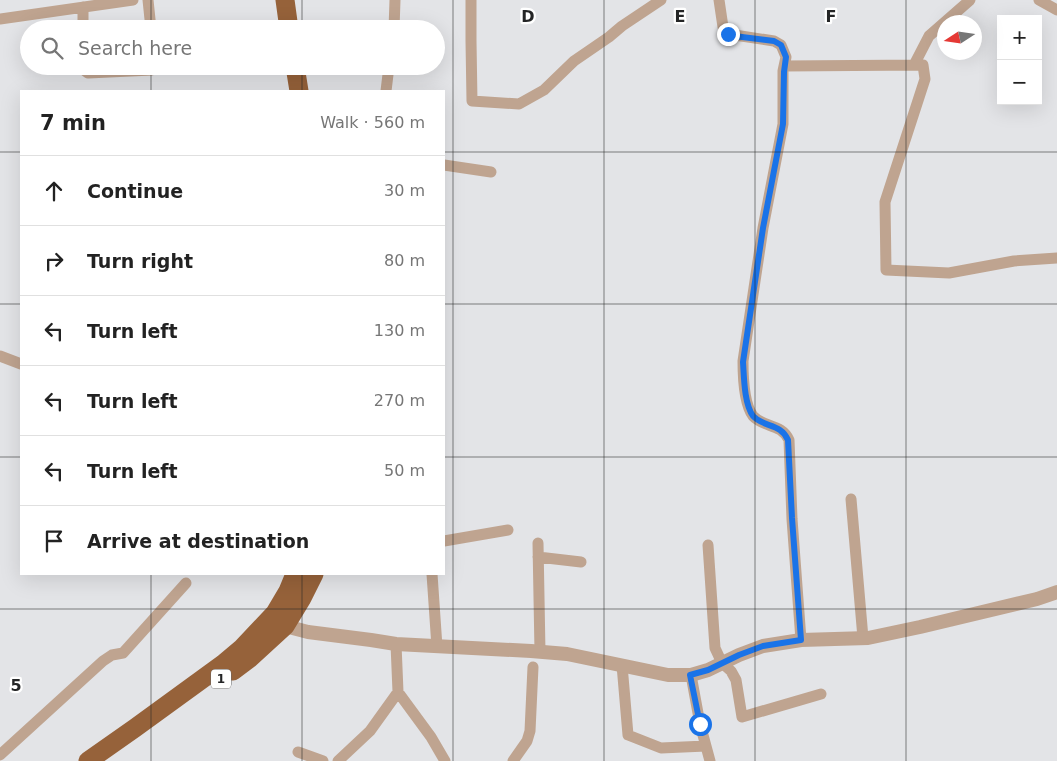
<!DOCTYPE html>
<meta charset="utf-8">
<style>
:root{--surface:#fff;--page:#f2f2f2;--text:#222;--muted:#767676;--line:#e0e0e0}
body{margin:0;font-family:"DejaVu Sans",sans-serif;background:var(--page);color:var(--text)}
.controls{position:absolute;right:15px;top:15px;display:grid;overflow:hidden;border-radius:0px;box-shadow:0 5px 20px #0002}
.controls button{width:45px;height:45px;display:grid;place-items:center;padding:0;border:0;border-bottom:1px solid var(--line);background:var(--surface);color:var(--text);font:25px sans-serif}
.compass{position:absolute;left:937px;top:15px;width:45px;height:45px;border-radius:50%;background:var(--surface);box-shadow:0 5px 20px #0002;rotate:258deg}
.stop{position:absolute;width:15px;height:15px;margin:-11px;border:4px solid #1a73e8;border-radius:50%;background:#fff}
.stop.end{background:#1a73e8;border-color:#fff;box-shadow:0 1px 5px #0008}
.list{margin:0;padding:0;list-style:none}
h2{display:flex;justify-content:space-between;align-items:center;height:65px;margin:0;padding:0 20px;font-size:21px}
h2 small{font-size:16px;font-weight:400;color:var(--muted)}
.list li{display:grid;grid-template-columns:32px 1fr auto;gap:15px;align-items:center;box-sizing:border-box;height:70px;padding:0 20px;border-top:1px solid var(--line)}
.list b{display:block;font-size:19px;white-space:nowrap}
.list em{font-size:16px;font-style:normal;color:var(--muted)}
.icon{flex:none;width:28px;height:28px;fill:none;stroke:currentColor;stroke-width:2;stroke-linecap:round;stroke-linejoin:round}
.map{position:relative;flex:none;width:1057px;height:761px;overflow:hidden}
.search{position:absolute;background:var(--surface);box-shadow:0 5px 20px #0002;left:20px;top:20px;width:425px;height:55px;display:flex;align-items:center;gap:12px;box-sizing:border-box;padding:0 18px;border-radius:28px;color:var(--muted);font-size:19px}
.panel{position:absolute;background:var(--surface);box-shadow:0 5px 20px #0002;left:20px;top:90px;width:425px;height:485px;border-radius:0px}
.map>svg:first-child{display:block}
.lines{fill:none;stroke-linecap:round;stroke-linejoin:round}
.minor{stroke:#bfa490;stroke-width:11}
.tertiary{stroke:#bfa490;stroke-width:14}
.trunk{stroke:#96623a;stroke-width:19}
.route{stroke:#1a73e8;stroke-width:6}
.grid{fill:none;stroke:#242526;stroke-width:1;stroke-opacity:0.55}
.labels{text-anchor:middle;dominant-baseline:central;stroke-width:4.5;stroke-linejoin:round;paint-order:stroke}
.shield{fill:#fff;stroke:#666667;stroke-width:1}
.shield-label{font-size:12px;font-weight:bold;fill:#242526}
.grid-label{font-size:16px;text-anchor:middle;font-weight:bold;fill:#242526;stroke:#fff;stroke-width:4.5;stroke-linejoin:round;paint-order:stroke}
</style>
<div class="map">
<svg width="1057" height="761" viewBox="0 0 1057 761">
<rect width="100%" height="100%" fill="#e3e4e7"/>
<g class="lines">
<path class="minor" d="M148,0L151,29
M471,0V41L472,101L519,104L544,90L574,61L609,37L622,26L661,0
M719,0L723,27L728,34L774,41L781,45L786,57L783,71V124L763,228L743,361C743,376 744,404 753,416C764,428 781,423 789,440L792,519L801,640
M1039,0L1057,10
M83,7V29
M0,19L133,0
M394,29L395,0
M914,65L929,36L970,0
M84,66V70L88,73L152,70L155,66
M784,66L923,65L925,79L885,202L886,270L949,273L1014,261L1057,258
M386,91L389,66
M444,165L491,172
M0,356L21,364
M851,499L863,638
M444,541L508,530
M538,543L540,652
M708,545L715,648L722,663L731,671L736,680L742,717L821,694
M538,557L581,562
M432,574L437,647
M396,644L398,692L431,737L445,761
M622,665L628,735L661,748L706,746
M691,675L700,724L710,761
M298,752L323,761
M0,755L103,661L112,655L123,653L186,583
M338,761L370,731L398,692
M513,761L527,741L530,731L533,667"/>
<path class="tertiary" d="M285,626L308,632L371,640L396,644L531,651L567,654L668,675H691L708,670L739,655L763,646L801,640L868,638L920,627L1037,599L1057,592"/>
<path class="trunk" d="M285,0L289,29
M295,66L299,91
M233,671L249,659L285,626L302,598L314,574
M88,761L135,728L223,664L242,648L275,613L288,591L295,574"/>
</g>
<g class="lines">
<path class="route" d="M700,724L690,675L708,670L739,655L763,646L801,640L792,518L788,440C781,423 764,428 753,416C744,404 744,376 743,362L763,228L783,124L784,72L786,57L781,45L774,41L734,36L728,34"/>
</g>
<path class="grid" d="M151,0V29M302,0V29M453,0V761M604,0V761M755,0V761M906,0V761M151,66V91M302,66V91M0,152H21M444,152H1057M0,304H21M444,304H1057M0,457H21M444,457H1057M151,574V761M302,574V761M0,609H1057"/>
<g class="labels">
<rect class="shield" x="211" y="669.5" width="20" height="19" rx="4"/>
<g class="shield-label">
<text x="221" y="679">1</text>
</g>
</g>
<g class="grid-label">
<text x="528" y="22">D</text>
<text x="680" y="22">E</text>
<text x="831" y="22">F</text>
<text x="16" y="691">5</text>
</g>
</svg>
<div class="controls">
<button>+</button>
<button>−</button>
</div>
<svg class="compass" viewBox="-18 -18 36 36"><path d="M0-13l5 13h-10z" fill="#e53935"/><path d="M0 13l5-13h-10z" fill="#767676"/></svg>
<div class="stop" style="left:700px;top:724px"></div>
<div class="stop end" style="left:728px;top:34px"></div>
<div class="search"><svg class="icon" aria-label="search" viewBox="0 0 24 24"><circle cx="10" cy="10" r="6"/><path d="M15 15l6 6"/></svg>Search here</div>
<section class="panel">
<h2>7 min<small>Walk · 560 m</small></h2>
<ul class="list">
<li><svg class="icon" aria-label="ahead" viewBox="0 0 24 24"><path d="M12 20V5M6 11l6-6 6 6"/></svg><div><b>Continue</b></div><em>30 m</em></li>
<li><svg class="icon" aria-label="right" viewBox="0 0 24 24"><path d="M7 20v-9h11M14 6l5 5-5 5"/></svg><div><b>Turn right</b></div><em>80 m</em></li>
<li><svg class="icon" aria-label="left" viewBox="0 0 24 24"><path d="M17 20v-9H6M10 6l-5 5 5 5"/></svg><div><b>Turn left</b></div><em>130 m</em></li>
<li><svg class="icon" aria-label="left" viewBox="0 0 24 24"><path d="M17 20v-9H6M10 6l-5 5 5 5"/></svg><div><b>Turn left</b></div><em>270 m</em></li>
<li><svg class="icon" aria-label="left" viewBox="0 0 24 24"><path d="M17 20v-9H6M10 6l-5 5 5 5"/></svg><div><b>Turn left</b></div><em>50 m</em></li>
<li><svg class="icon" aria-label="arrive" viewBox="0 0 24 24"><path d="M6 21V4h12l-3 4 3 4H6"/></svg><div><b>Arrive at destination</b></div></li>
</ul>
</section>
</div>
